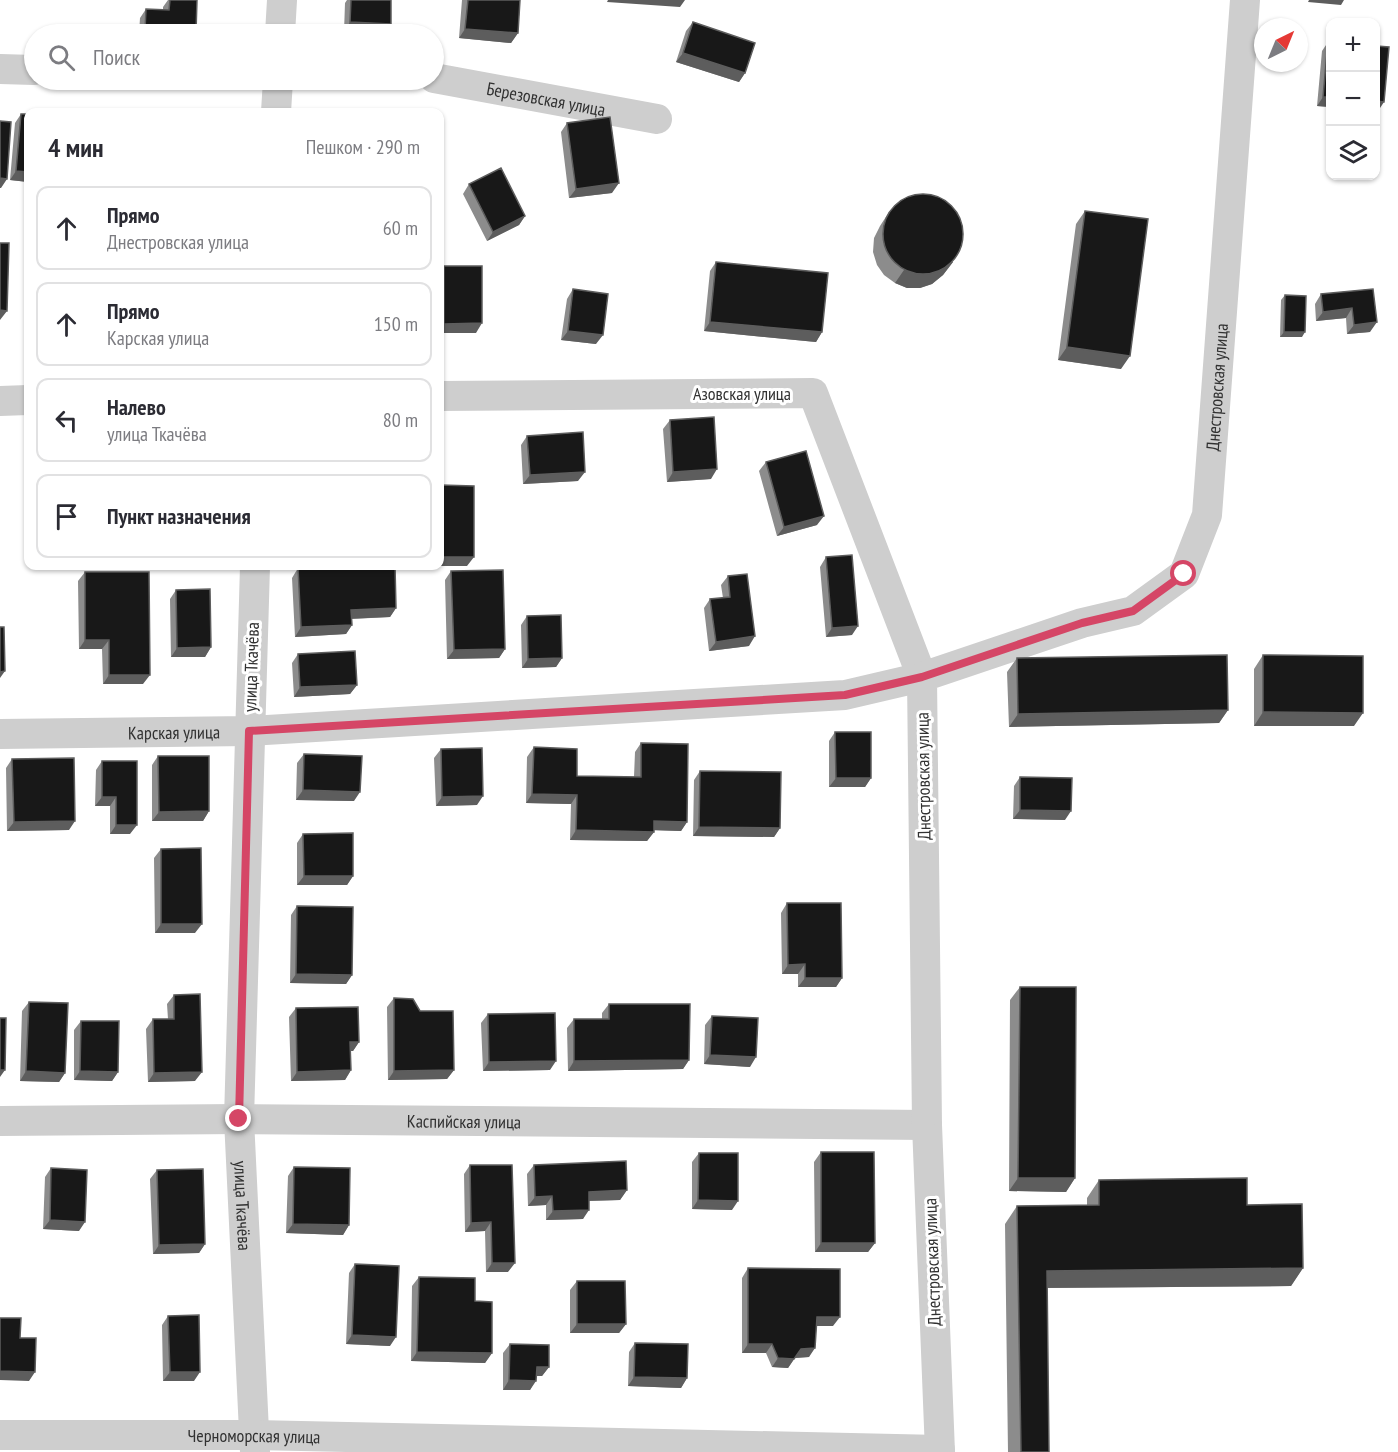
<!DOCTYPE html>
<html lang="ru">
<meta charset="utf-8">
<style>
:root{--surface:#fff;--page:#f7f7f7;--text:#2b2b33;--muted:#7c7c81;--line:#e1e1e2}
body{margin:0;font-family:"PT Sans Narrow",sans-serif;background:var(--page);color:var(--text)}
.controls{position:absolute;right:18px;top:18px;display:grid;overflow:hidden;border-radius:12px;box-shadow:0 2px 4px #0004}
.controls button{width:54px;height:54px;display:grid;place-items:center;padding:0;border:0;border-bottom:2px solid var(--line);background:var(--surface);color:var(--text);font:30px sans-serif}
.compass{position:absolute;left:1254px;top:18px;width:54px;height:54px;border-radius:50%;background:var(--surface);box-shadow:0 2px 4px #0004;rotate:43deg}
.stop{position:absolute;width:18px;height:18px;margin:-14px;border:4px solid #d54666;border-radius:50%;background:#fff}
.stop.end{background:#d54666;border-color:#fff;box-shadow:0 2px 6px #0008}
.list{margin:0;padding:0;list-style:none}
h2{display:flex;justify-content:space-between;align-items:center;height:78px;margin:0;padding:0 24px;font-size:26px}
h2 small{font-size:20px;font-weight:400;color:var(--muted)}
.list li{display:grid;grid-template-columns:39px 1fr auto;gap:18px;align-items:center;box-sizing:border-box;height:84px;margin:0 12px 12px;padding:0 12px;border:2px solid var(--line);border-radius:12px}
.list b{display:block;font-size:22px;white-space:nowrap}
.list p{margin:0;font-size:20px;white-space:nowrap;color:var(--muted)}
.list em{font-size:20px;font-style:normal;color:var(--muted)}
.icon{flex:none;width:33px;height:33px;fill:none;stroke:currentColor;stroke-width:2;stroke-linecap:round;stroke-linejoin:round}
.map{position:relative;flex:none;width:1398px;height:1452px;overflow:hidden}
.search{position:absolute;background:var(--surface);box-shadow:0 2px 4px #0004;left:24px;top:24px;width:420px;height:66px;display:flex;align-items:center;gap:15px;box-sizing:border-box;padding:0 21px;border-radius:33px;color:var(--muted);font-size:22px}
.panel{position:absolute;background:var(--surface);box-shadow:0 2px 4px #0004;left:24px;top:108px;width:420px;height:462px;border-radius:12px}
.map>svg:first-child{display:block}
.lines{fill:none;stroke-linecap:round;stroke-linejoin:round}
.street{stroke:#cecece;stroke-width:30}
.wall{fill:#8c8c8c}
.shaded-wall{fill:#5d5d5d}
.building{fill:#181818;stroke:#5d5d5d;stroke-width:1.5}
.route{stroke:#d54666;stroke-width:8}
.labels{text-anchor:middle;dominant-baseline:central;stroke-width:6;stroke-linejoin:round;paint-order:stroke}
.street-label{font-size:18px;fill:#313131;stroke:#fff}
</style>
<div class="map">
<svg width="1398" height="1452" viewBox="0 0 1398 1452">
<rect width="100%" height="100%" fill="#fff"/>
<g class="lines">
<g class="street">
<path d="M280,34L282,0"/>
<path d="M0,69L34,70"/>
<path id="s1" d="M434,78L657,119"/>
<path d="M276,112L278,80"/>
<path d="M0,401L28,400"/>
<path id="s2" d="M255,566L239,1119L255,1452"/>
<path id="s3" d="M0,734L249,731L845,695L922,677L813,393L440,396"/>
<path id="s4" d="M0,1121L239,1119L927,1125"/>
<path id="s5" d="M0,1435H255L940,1450"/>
<path id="s6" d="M940,1452L927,1125L922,677L1082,623L1133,611L1184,574L1207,515L1245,0"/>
</g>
</g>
<path class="wall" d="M168,0H197L196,32L195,34H139L140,18L146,9L163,10V7Z
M347,0H391V24L384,33L344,32L345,3Z
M462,0H520L518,33L511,43L459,38Z
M693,22L745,73L739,82L676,62L686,31Z
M1328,42L1330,107L1317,106L1322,51Z
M21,114L28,182L10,180L15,123Z
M567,123L612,193L569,198L561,132Z
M469,184L525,216L519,225L487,241L463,194Z
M1085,211L1121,369L1058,360L1076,224Z
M889,212L953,262L943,275L932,284L920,288H907L895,283L884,275L877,265L873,252L874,238L880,226Z
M716,262L822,332L816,342L704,331L710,271Z
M444,266L476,333H440V272Z
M573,289L596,344L561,340L567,299Z
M1373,289L1370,332L1347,334L1346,318L1316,321L1315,304L1321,294Z
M1285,295L1302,337H1280L1281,300Z
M670,420L711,479L667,482L663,429Z
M527,436L578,481L523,484L521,445Z
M766,462L817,525L777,536L759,471Z
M826,557L852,635L826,637L820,567Z
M298,568L396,608L390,617L352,619V625L346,634L295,637L292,578Z
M451,571L505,649L499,658L447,659L445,580Z
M85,572L143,684H103L102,649H79L78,581Z
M728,576L749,646L709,651L704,608L710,599L723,598L721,585Z
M176,590L211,647L205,657H171L170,599Z
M527,616L562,658L556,667L522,668L521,625Z
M298,654L357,685L350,694L294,697L292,663Z
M1263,655L1354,726H1254V669Z
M1017,658L1228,710L1219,723L1009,727L1007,672Z
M835,732L871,778L865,787H829V741Z
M641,743L687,822L681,831L654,830V832L647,841L570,840L571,804L526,803L527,757L534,747L577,776L634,777L635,752Z
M441,749L477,805L436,806L434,758Z
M304,754L354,801L296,800L297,763Z
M158,756L209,811L203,821H152V765Z
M12,759L69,830L7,831L6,768Z
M102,761L130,834H110V806H95L96,770Z
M700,771L780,828L774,837L693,836L694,780Z
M1020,777L1065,820L1013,819L1014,786Z
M303,834L353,876L347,885H297V843Z
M161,849L195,933H155L154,858Z
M787,903L842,978L836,987H798V974H782L781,913Z
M297,906L352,975L346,984L290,983L291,915Z
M1020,987L1075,1178L1066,1192L1009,1191L1010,1000Z
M174,995L195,1081L148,1082L146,1029L153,1019H168L167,1004Z
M394,998L454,1070L447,1079L388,1080L387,1007Z
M29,1002L65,1073L59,1082L20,1081L22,1011Z
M609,1004L689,1060L683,1069L568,1071L567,1028L574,1019H602V1013Z
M296,1008L359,1042L353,1051H351V1070L345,1080L291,1081L289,1017Z
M488,1014L550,1070L483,1071L481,1023Z
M712,1016L750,1067L704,1064L705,1025Z
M81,1021L118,1072L112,1081L74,1080V1030Z
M821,1152L875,1243L868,1252H815L814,1162Z
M699,1153L732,1210L692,1209V1162Z
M470,1165L508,1272H486L485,1231L465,1232L464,1174Z
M534,1165L627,1190L620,1200L589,1201L583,1219L546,1220V1205L528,1206L527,1174Z
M294,1167L349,1225L343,1235L286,1233L288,1176Z
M51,1168L79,1231L43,1229L45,1177Z
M157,1170L205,1244L199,1253L153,1254L150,1179Z
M1099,1180L1247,1205L1303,1268L1291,1286L1047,1288L1049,1452H1008L1005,1224L1017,1206L1087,1205V1198Z
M355,1264L390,1346L346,1344L349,1273Z
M748,1268L833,1326H816L809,1357L795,1358L788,1368L772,1367L766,1353H742V1278Z
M419,1277L475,1301L492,1353L485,1363L411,1361L412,1286Z
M577,1281L626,1324L619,1333H570V1290Z
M168,1316L194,1381H163L162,1325Z
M635,1343L687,1378L681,1388L628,1386L629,1352Z
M510,1344L549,1367L542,1376H537L530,1390H503V1353Z"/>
<path class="shaded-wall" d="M608,0H685L680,7L607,2Z
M1309,0H1344L1341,5L1308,2Z
M350,22L391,24L384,33L344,32Z
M465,29L518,33L511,43L459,38Z
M145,30L196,32L195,34H142Z
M683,53L745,73L739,82L676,62Z
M1323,97H1330V107L1317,106Z
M1376,101L1384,102L1378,111H1376Z
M16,171L28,172V182L10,180Z
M0,178L7,179L1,188H0Z
M619,183L612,193L569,198L576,189Z
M525,216L519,225L487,241L493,232Z
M953,262L943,275L932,284L920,288H907L895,283L904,270Z
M1352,308L1346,318L1316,321L1323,312Z
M0,310L7,311L0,320Z
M710,322L822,332L816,342L704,331Z
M1377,322L1370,332L1347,334L1354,325Z
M482,323L476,333H440V330L444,324Z
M568,331L603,335L596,344L561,340Z
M1284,332H1305L1302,337H1280Z
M1067,347L1130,356L1121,369L1058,360Z
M717,469L711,479L667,482L673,472Z
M585,472L578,481L523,484L530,475Z
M824,516L817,525L777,536L784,527Z
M440,557H474L467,566H423H440Z
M121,566H202L200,568L118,569Z
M396,608L390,617L345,619L351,610Z
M352,625L346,634L295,637L301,627Z
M858,626L852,635L826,637L832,628Z
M755,636L749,646L709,651L716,642Z
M85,640H109L102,649H79Z
M211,647L205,657H171L177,648Z
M505,649L499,658L447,659L454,650Z
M562,658L556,667L522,668L528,659Z
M5,671L0,678V672Z
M109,675H150L143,684H103Z
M357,685L350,694L294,697L300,687Z
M1228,710L1219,723L1009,727L1018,714Z
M1263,712L1363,713L1354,726H1254Z
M836,778H871L865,787H829Z
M303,790L360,792L354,801L296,800Z
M532,794L577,795L571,804L526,803Z
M483,796L477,805L436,806L442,797Z
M102,797H116L110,806H95Z
M1020,810L1071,811L1065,820L1013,819Z
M209,811L203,821H152L159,812Z
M75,821L69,830L7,831L14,822Z
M654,821L687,822L681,831L647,830Z
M116,825H137L130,834H110Z
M699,827L780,828L774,837L693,836Z
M576,830L654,832L647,841L570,840Z
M304,876H353L347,885H297Z
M161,924H202L195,933H155Z
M805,964L798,974H782L788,965Z
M296,974L352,975L346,984L290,983Z
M805,978H842L836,987H798Z
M350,1042H359L353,1051H344Z
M710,1055L756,1057L750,1067L704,1064Z
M689,1060L683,1069L568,1071L574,1061Z
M556,1061L550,1070L483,1071L489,1062Z
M0,1070H5L0,1077Z
M351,1070L345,1080L291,1081L297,1072Z
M454,1070L447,1079L388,1080L394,1071Z
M26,1071L65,1073L59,1082L20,1081Z
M80,1071L118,1072L112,1081L74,1080Z
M202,1072L195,1081L148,1082L154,1073Z
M1018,1178H1075L1066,1192L1009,1191Z
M627,1190L620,1200L582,1201L589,1192Z
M552,1196L546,1205L528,1206L535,1197Z
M698,1200L738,1201L732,1210L692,1209Z
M589,1210L583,1219L546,1220L553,1211Z
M50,1220L85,1222L79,1231L43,1229Z
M491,1222L485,1231L465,1232L471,1223Z
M293,1224L349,1225L343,1235L286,1233Z
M821,1243H875L868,1252H815Z
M205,1244L199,1253L153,1254L159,1245Z
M492,1263H515L508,1272H486Z
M1303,1268L1291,1286L1035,1288L1047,1271Z
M817,1317H840L833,1326H810Z
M577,1324H626L619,1333H570Z
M352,1335L396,1337L390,1346L346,1344Z
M748,1344H772L766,1353H742Z
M815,1348L809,1357L794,1358L801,1349Z
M417,1352L492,1353L485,1363L411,1361Z
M778,1358L794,1359L788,1368L772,1367Z
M537,1367H549L542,1376H530Z
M0,1371L35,1372L29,1381L0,1380Z
M170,1372H200L194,1381H163Z
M634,1377L687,1378L681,1388L628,1386Z
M509,1380L536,1381L530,1390H503Z"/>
<path class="building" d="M170,0H197L196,32L145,30L146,9L169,10Z
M351,0H391V24L350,22Z
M468,0H520L518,33L465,29Z
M693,22L755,43L745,73L683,53Z
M1328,42H1330V97H1323Z
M1376,46L1389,47L1384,102L1376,101Z
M21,114H28V172L16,171Z
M610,117L619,183L576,189L567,123Z
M0,121L11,122L7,179L0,178Z
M501,168L525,216L493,232L469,184Z
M883 234a40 40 0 1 1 80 0a40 40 0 1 1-80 0Z
M1085,211L1148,219L1130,356L1067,347Z
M0,243H9L7,311L0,310Z
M716,262L828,273L822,332L710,322Z
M444,266H482V323L444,324Z
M573,289L608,294L603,335L568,331Z
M1373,289L1377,322L1354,325L1352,308L1323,312L1321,294Z
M1285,295L1306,296L1305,332H1284Z
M714,417L717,469L673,472L670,420Z
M583,432L585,472L530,475L527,436Z
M806,451L824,516L784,527L766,462Z
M440,485L474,486V557H440Z
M852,555L858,626L832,628L826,557Z
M358,566H395L396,608L351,610L352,625L301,627L298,568Z
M503,570L505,649L454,650L451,571Z
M85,572H149L150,675H109V640H85Z
M747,574L755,636L716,642L710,599L730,597L728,576Z
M210,589L211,647L177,648L176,590Z
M561,615L562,658L528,659L527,616Z
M0,627H4L5,671L0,672Z
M355,651L357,685L300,687L298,654Z
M1227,655L1228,710L1018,714L1017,658Z
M1263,655L1363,656V713L1263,712Z
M835,732H871V778H836Z
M641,743L688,744L687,822L654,821V832L576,830L577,795L532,794L534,747L577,749V776L641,777Z
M482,748L483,796L442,797L441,749Z
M304,754L362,756L360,792L303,790Z
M158,756H209V811L159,812Z
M74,758L75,821L14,822L12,759Z
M102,761H137V825H116V797H102Z
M700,771L781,772L780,828L699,827Z
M1020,777L1072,778L1071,811L1020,810Z
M353,833V876H304L303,834Z
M201,848L202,924H161V849Z
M787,903H841L842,978H805V964L788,965Z
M297,906L353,907L352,975L296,974Z
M1020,987H1076L1075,1178H1018Z
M200,994L202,1072L154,1073L153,1019H174V995Z
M394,998L413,999L420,1011H453L454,1070L394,1071Z
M29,1002L68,1003L65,1073L26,1071Z
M609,1004H690L689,1060L574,1061V1019H609Z
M358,1007L359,1042H350L351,1070L297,1072L296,1008Z
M555,1013L556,1061L489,1062L488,1014Z
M712,1016L758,1018L756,1057L710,1055Z
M0,1018H6L5,1070H0Z
M81,1021H119L118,1072L80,1071Z
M821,1152H874L875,1243H821Z
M699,1153H738V1201L698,1200Z
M626,1161L627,1190L589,1192V1210L553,1211L552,1196L535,1197L534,1165Z
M470,1165H512L515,1263H492L491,1222L471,1223Z
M294,1167L350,1168L349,1225L293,1224Z
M51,1168L87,1170L85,1222L50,1220Z
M203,1169L205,1244L159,1245L157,1170Z
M1247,1178V1205L1302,1204L1303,1268L1047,1271L1049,1452H1021L1017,1206L1099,1205V1180Z
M355,1264L399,1266L396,1337L352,1335Z
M748,1268L840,1269V1317H817L815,1348L801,1349L794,1359L778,1358L772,1344H748Z
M419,1277L475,1278V1301L492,1302V1353L417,1352Z
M577,1281H625L626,1324H577Z
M199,1315L200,1372H170L168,1316Z
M0,1318H21L20,1338H36L35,1372L0,1371Z
M635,1343L688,1344L687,1378L634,1377Z
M510,1344L549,1345V1367H537L536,1381L509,1380Z"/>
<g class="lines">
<path class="route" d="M239,1119L249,731L845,695L922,677L1082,623L1133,611L1184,574"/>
</g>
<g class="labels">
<g class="street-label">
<text stroke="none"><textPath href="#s1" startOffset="114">Березовская улица</textPath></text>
<text stroke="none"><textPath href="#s6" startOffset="1251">Днестровская улица</textPath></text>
<text x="742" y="393">Азовская улица</text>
<text transform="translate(251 667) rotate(-88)">улица Ткачёва</text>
<text stroke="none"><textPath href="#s3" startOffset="174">Карская улица</textPath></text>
<text transform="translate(923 776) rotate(-91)">Днестровская улица</text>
<text stroke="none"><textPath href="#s4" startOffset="464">Каспийская улица</textPath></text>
<text stroke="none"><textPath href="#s2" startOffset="640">улица Ткачёва</textPath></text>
<text transform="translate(932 1262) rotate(-92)">Днестровская улица</text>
<text stroke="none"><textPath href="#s5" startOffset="254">Черноморская улица</textPath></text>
</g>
</g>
</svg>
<div class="controls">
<button>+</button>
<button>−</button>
<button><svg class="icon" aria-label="layers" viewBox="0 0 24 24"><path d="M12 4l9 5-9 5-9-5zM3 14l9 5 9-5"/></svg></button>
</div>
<svg class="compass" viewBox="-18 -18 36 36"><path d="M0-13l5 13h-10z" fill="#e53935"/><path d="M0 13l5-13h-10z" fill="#7c7c81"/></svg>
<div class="stop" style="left:1184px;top:574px"></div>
<div class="stop end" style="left:239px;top:1119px"></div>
<div class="search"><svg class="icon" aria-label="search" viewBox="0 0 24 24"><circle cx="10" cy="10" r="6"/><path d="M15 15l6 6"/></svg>Поиск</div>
<section class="panel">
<h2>4 мин<small>Пешком · 290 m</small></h2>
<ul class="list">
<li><svg class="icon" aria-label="ahead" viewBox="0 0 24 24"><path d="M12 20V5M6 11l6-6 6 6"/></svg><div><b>Прямо</b><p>Днестровская улица</p></div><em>60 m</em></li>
<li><svg class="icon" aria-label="ahead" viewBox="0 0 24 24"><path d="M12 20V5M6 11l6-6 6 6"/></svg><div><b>Прямо</b><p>Карская улица</p></div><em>150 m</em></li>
<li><svg class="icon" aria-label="left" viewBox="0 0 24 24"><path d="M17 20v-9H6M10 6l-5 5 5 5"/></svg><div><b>Налево</b><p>улица Ткачёва</p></div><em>80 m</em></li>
<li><svg class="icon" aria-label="arrive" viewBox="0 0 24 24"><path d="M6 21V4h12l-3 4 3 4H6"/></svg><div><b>Пункт назначения</b></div></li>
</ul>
</section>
</div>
